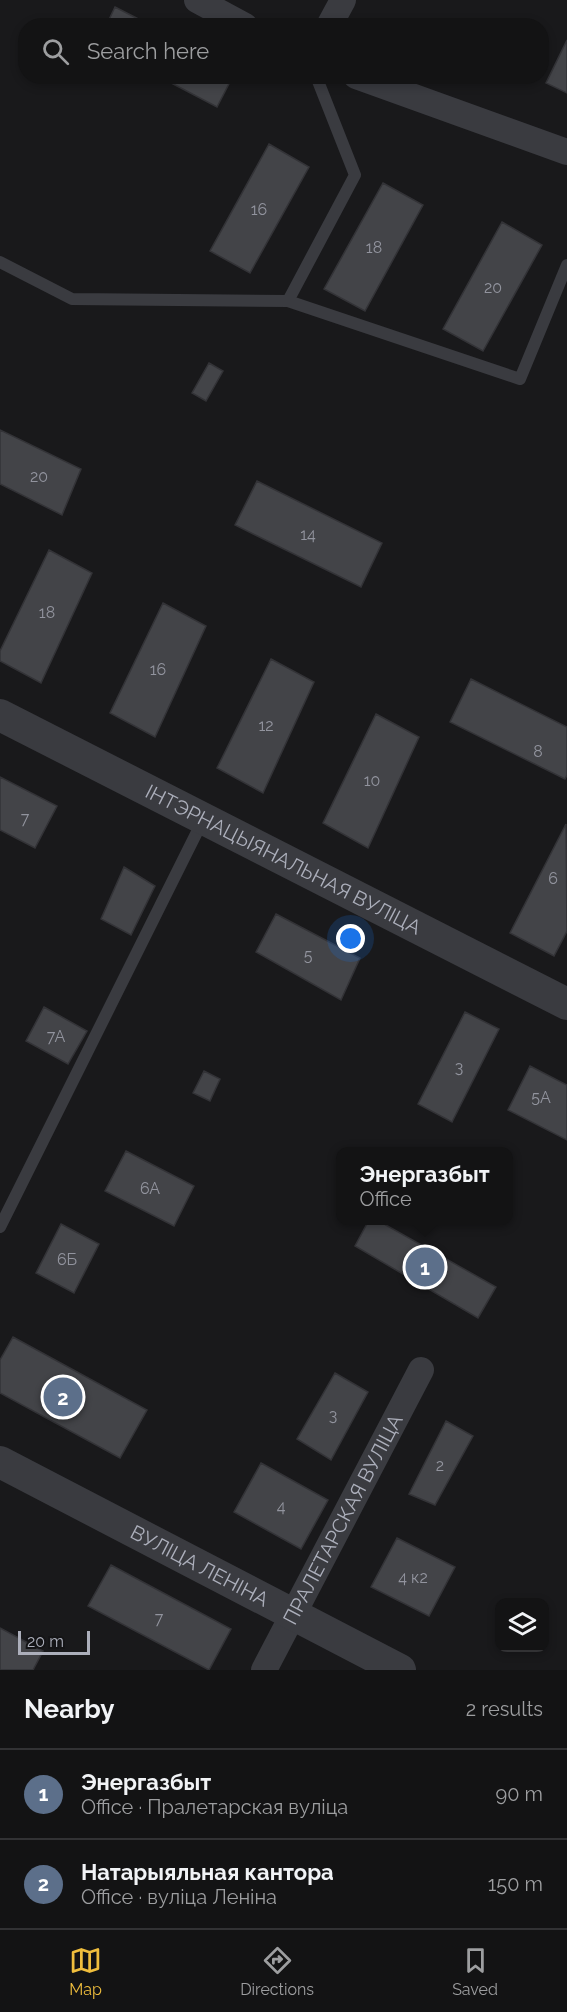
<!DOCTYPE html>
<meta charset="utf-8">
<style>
:root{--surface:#131314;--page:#202022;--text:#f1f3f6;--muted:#9d9ea0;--line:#323234;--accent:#f0be3d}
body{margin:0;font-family:Raleway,sans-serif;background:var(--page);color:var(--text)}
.controls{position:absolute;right:18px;bottom:18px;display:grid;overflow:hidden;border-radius:12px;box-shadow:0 3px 9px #0003}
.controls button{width:54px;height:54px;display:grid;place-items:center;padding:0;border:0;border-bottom:2px solid var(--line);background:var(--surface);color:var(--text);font:30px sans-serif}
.scale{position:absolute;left:18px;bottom:15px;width:72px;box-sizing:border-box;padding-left:6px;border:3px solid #acafbb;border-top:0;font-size:16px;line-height:21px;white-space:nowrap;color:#acafbb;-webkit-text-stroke:4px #141416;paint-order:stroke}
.you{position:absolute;left:351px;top:939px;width:21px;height:21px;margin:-15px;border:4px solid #fff;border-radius:50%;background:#1a73e8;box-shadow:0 0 0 9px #1a73e833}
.badge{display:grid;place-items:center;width:39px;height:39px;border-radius:50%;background:var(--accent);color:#fff;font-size:20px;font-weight:700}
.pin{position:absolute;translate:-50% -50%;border:3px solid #fff;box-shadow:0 2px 6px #0006}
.popup{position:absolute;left:336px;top:1147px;width:177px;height:78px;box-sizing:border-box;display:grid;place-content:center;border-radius:12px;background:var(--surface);filter:drop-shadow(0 2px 4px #0005);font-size:20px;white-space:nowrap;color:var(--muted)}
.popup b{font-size:22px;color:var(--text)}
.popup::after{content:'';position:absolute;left:50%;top:100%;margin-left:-12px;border:12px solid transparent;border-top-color:var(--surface)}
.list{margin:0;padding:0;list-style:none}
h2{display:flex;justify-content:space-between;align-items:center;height:78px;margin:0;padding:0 24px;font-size:26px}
h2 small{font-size:20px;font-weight:400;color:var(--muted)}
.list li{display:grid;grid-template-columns:39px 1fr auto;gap:18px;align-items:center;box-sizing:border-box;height:90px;padding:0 24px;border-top:2px solid var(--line)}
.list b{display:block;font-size:22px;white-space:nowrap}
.list p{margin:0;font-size:20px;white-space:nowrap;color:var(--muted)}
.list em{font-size:20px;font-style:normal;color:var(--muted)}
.icon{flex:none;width:33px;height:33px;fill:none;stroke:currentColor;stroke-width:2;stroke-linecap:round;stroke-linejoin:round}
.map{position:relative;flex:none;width:567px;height:1670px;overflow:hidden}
.search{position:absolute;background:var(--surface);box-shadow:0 3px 9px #0003;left:18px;right:18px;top:18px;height:66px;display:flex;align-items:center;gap:15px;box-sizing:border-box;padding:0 21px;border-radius:24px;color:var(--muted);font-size:22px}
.sheet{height:258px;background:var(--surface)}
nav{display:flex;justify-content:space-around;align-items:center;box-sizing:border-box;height:84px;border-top:2px solid var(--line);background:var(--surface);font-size:16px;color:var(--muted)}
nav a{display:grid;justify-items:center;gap:3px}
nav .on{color:var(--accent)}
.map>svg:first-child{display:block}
.building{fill:#434448;stroke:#333337;stroke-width:1.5}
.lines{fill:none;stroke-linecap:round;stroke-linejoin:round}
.service{stroke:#3a3b40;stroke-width:12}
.minor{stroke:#3a3b40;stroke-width:26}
.tertiary{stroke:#3a3b40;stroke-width:32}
.labels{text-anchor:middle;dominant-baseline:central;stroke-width:4.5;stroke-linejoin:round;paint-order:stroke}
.number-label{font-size:16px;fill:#92949e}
.street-label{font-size:20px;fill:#acafbb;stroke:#141416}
</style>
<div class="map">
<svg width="567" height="1670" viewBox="0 0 567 1670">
<rect width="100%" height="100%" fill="#19191b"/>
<path class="building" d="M115,7L152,26H106Z
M567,40V93L546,83Z
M158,76H233L217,107Z
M269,144L309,167L250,273L210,251Z
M383,183L423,205L365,311L324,289Z
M502,222L542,245L483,351L443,329Z
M209,363L223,371L206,401L192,393Z
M0,430L81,469L62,515L0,484Z
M257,481L382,543L361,587L235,525Z
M49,550L92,573L41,683L0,661V651Z
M163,603L206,626L155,737L110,713Z
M271,659L314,682L263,793L217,768Z
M471,679L567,727V775L565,779L450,722Z
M376,714L419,737L368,848L323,823Z
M0,777L57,806L35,848L0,830Z
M566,824L567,931L554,956L510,933Z
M124,867L155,886L131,935L101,919Z
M276,914L360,958L341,1000L256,952Z
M44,1007L87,1031L68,1064L26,1041Z
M465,1012L499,1029L452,1122L418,1104Z
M530,1066L567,1085V1140L508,1110Z
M204,1071L220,1079L210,1101L193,1093Z
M126,1151L194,1186L174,1226L105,1191Z
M369,1220H377L496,1287L478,1318L355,1246Z
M61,1224L99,1244L74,1293L36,1273Z
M13,1337L147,1410L120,1458L0,1393V1360Z
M335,1373L368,1392L331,1460L297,1439Z
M446,1421L473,1436L435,1505L409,1494Z
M261,1463L328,1500L301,1549L234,1512Z
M397,1538L455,1567L429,1616L371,1587Z
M111,1565L231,1629L209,1670L88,1606Z
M0,1628L43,1651L33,1670H0Z"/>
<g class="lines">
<path class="service" d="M0,262L72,299L288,301L520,379L567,265
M288,301L355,175L316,76
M0,1227L203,820"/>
<g class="minor">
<path d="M197,0L245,26"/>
<path d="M329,26L343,0"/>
<path d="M356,76L567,152"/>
<path id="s1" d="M264,1670L421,1370"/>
</g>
<g class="tertiary">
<path id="s2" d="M0,715L567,1004"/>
<path id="s3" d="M0,1462L400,1670"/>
</g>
</g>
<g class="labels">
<g class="number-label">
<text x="259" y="209">16</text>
<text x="374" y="247">18</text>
<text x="493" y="287">20</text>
<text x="39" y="476">20</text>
<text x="308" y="534">14</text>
<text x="47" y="612">18</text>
<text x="158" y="669">16</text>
<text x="266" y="725">12</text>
<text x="538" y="751">8</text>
<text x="372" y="780">10</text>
<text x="25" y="818">7</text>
<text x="553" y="878">6</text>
<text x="308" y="955">5</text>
<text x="56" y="1036">7А</text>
<text x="459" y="1067">3</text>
<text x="541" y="1097">5А</text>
<text x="150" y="1188">6А</text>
<text x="67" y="1259">6Б</text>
<text x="333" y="1415">3</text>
<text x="440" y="1465">2</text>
<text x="281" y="1506">4</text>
<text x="413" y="1577">4 к2</text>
<text x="159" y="1618">7</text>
</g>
<g class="street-label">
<text stroke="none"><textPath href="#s2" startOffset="318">ІНТЭРНАЦЫЯНАЛЬНАЯ ВУЛІЦА</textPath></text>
<text stroke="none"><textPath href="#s1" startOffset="170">ПРАЛЕТАРСКАЯ ВУЛІЦА</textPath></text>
<text stroke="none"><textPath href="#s3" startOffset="225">ВУЛІЦА ЛЕНІНА</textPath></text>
</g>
</g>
</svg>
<div class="controls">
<button><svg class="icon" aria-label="layers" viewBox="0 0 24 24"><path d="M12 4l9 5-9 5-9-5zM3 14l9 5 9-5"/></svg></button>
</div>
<div class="scale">20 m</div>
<div class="you"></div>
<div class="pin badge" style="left:425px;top:1267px;background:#5c6f8a">1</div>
<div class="popup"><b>Энергазбыт</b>Office</div>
<div class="pin badge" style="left:63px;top:1397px;background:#5c6f8a">2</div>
<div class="search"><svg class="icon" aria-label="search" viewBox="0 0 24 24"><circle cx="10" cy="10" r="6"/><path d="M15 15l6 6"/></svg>Search here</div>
</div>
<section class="sheet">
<h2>Nearby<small>2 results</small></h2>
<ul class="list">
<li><span class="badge" style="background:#5c6f8a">1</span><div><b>Энергазбыт</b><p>Office · Пралетарская вуліца</p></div><em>90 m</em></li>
<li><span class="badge" style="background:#5c6f8a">2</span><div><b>Натарыяльная кантора</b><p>Office · вуліца Леніна</p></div><em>150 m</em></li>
</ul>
</section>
<nav>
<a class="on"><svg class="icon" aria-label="map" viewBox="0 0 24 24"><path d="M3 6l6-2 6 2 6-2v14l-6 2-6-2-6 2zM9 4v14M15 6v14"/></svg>Map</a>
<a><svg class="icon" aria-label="directions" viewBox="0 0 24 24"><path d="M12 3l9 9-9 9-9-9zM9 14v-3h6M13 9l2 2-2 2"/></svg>Directions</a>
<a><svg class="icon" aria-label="saved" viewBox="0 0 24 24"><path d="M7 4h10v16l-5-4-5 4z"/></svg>Saved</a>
</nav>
